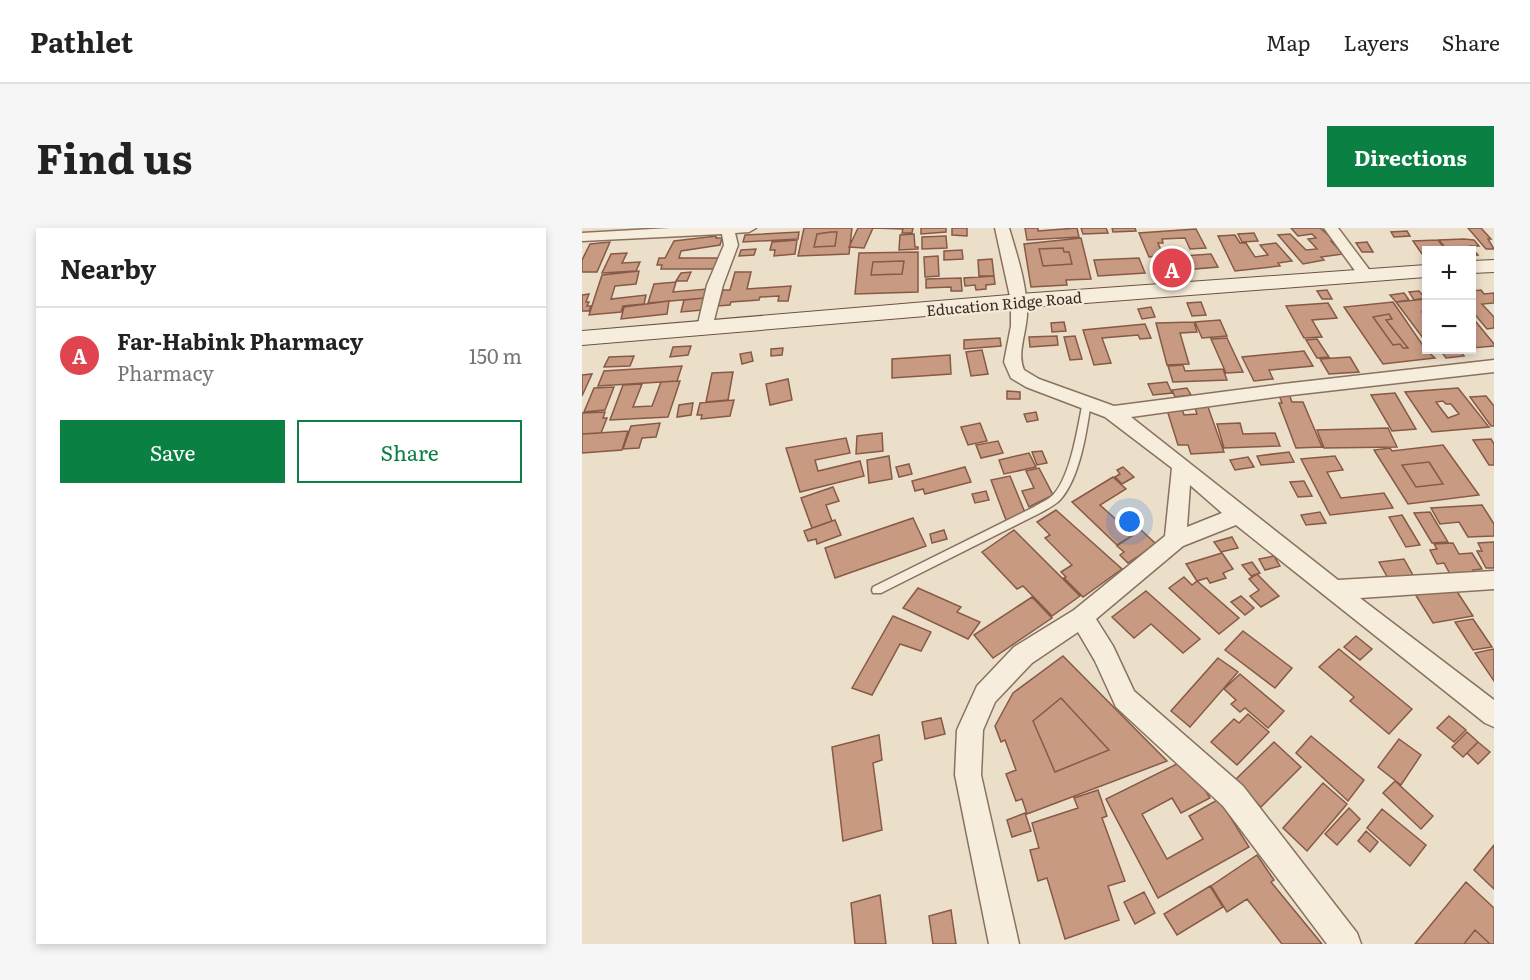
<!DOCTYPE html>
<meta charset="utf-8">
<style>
:root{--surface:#fff;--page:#f6f6f6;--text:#222;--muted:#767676;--line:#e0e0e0;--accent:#0b8043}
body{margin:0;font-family:Literata,serif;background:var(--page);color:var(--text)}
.controls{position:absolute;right:18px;top:18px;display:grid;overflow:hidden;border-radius:0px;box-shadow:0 3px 9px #0003}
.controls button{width:54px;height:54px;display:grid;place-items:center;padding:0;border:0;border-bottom:2px solid var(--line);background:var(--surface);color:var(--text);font:30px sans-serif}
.you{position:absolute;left:548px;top:294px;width:21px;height:21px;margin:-15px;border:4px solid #fff;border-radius:50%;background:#1a73e8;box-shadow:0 0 0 9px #1a73e833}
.badge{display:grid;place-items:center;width:39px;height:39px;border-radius:50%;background:var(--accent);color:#fff;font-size:20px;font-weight:700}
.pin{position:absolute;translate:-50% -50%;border:3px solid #fff;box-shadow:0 2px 6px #0006}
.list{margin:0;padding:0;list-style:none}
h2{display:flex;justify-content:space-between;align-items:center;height:78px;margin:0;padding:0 24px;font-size:26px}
h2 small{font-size:20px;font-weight:400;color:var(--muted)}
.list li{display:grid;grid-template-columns:39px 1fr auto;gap:18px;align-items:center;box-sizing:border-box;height:96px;padding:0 24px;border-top:2px solid var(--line)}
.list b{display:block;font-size:22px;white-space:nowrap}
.list p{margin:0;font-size:20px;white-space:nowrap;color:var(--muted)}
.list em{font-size:20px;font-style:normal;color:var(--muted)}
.actions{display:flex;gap:12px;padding:18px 24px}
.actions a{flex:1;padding:14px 0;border:2px solid var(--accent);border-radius:0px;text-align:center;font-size:21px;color:var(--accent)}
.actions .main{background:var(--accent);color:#fff}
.map{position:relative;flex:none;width:912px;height:716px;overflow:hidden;border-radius:0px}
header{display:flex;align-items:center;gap:36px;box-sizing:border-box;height:84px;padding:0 30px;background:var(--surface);border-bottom:2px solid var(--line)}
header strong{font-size:28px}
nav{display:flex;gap:33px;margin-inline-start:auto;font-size:21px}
.intro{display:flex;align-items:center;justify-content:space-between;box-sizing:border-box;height:144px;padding:0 36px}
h1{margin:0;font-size:42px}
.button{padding:15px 27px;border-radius:0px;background:var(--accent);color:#fff;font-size:21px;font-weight:700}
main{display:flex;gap:36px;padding:0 36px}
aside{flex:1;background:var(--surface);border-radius:0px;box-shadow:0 3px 9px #0003}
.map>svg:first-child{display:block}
.building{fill:#c89a82;stroke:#865a46;stroke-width:1.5;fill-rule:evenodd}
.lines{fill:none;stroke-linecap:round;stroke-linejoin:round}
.service-casing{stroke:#88725f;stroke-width:3}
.minor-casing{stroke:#88725f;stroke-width:3}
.secondary-casing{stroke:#6a5342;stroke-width:2}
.service{fill:#f7eddd;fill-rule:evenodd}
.minor{fill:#f7eddd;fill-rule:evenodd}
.secondary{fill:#f7eddd;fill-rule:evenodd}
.labels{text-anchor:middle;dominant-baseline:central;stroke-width:4.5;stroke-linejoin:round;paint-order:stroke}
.far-street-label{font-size:15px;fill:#3a2b22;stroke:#f4ead9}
</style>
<header>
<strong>Pathlet</strong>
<nav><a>Map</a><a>Layers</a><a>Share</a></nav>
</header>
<div class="intro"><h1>Find us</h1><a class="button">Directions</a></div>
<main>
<aside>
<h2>Nearby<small></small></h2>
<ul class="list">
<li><span class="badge" style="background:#e0444e">A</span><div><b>Far-Habink Pharmacy</b><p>Pharmacy</p></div><em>150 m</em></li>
</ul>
<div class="actions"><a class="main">Save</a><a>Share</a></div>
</aside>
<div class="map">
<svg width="912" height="716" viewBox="0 0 912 716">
<rect width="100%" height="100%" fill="#ecdfca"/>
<path class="building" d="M222,0H270L267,26L216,28ZM249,4H255L253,18L232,19L235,6Z
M276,0H291L282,20L267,19Z
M291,0H331L330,5H320L321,1Z
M339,0H364V4L339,6Z
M370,0H385V8L370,7Z
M443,0H456V3L495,0L497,9L445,12Z
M499,0H524L526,5L501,6Z
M530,0H553L554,3L531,4Z
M709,0H738L752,12L749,13L761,26L739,29L742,32L721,36L696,7L708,6L724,22L735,21L726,11L734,10L730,6L716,8Z
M886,0H899L909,11H906L912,21H904Z
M614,1L624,20L608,21L603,10L580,11L581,15H576L581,27L567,29L557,5Z
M825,3L828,8L812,9L809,4Z
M217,4L216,11L161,14L163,7Z
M249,4H255L253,18L232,19L235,6Z
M672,5L676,13L660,14L656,6Z
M332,6L333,19H336V21L317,22L318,7Z
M653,7L658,15H664L673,29L686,27L678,17L694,15L710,33L696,35L698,38L653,43L636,8Z
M134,8V10H140L138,17L99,23L97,30H137L132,41H79L80,37H75L77,30H83L92,13Z
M364,8L365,20L340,21V9Z
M499,10L509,51L484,52L485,57L449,59L442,16ZM481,20L482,24H487L490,36L461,38L457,21Z
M882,11L892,12L897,18H888L896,27L890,28V22H865L857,12Z
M215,12L213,26L192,28L193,22H188L190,14Z
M856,12L864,22H844V26H840L831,13Z
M28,14L15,44H0V32L8,16Z
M785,14L791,24H780L774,15Z
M481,20L482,24H487L490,36L461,38L457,21Z
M174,21L172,27L157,28L159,22Z
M380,22L381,31L362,32V23Z
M336,24V64L273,66L277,25ZM322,33L320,46L289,47L291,34Z
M45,25L40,35L58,34L54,43L20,45L29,26Z
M629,26L636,39L578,44L572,30Z
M356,28L357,48L343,49L342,29Z
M557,30L563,45L516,48L512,32Z
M410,31L412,48H397L396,32Z
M322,33L320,46L289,47L291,34Z
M57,43L54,56L33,58L29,71L64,67L62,76L41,78L39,84L7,87L20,47Z
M109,44L105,53H94L99,45Z
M153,44H169L165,61L209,58L206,73H196L197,68L178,69L177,72L149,74L148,77L136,78L141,62H148Z
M412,48L413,56L404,57V61L394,62L393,57L383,58L382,50Z
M379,50L380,63H369V59L344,60V51Z
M94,54L91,64L125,61L123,70L66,75L72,56Z
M745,62L750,71H740L735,63Z
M899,62L902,66L912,65V75L900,76L912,89V100L905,101L890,83V63Z
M837,63L843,70L832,72L827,64Z
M822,65L827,72L814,74L808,67Z
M7,66L4,74H7L5,78H9L7,83H0V67Z
M123,70L120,82L99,84L102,72Z
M844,71V83L840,84L844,89V114L814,74Z
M87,73L85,86L39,91L42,79Z
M619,74L624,87L610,88L605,75Z
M811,74L844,122L853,130L801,136L762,79ZM807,86L810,91L804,92L826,120H821L818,116L811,117L791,89Z
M746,75L755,90L730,92L740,109L722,110L704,78Z
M569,79L573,89L560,91L556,81Z
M807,86L810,91L804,92L826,120H821L818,116L811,117L791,89Z
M890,89L912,116V118L890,120Z
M638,92L645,108L620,110L613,94Z
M482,94L484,103L470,104L469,95Z
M612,94L615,104L598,105L607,136L585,137L574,95Z
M563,96L569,110L558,111L556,107L520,110L529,135L512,137L501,102Z
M475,108L476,117L448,119L447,109Z
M493,108L500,131L488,132L482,109Z
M418,110L419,118L382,121V112Z
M645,110L661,144L644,145L629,111Z
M735,111L747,129L735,130L724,112Z
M109,118L106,127L88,129L91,119Z
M201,120L200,127L189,128V121Z
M400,122L406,146L389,148L384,124Z
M850,122H877L882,128L864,130L859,123L852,124Z
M722,123L731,138L687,142L691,151L672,153L660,129Z
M169,124L171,133L160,136L158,126Z
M368,127L369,146L310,150V131Z
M52,128L48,138L22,139L27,129Z
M768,129L777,144L747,146L738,131Z
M601,137L603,143L641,141L645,152L591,154L586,138Z
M100,138L95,153L16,158L22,143Z
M151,144L146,172L124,174L130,145Z
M10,146L0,168V147Z
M206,151L210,172L188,177L184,156Z
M98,153L86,189L28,192L41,157L60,156L51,179L70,178L79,154Z
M585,154L590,165L571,167L566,156Z
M32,159L23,182L2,184L12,160Z
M605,160L609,167L593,169L590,162Z
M876,160L907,199L850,204L823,164ZM861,173L864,176H869L877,186L866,190L854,174Z
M425,163L438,164V171H425Z
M813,165L834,201L810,203L789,167Z
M707,166L710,174H721L740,219L714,220L697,175H700L697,167Z
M904,168L912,178V198H909L888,169Z
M152,172L148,188L119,191L120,187H115L118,175Z
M111,175L109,187L95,189L97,177Z
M626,179L642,224L609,226L606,217H596L585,182L600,181L602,187L615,186L613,180Z
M23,184L21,190H25L19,205L0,206V185Z
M454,184L456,192L445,194L442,186Z
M78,195L74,209L60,210L57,220L41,221L49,198Z
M398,195L405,213L386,217L379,199Z
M658,195L661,206L693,205L698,218L642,220L635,196Z
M806,200L815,219L742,220L735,202Z
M46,203L40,222L0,225V206Z
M300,205L301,223L274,226L275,208Z
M264,210L268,225L233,232L236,243L278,233L282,248L218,264L204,220Z
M909,211L912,216V237H907L891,212Z
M416,213L421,225L399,230L394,217Z
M861,217L897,267L826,276L792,222L808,220L810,223ZM847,234L861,256L834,259L820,237Z
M460,223L465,235L455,237L450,224Z
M707,224L712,234L679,237L675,228Z
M447,225L454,239L422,246L417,232Z
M307,228L310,251L287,255L285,232Z
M753,228L761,242L745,244L759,270L802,265L811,280L748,287L719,231Z
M666,229L672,239L653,242L648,232Z
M847,234L861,256L834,259L820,237Z
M327,236L330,246L317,249L314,239Z
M383,239L389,254L343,266L341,261L333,263L330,253Z
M541,239L552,249L540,256L533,249L538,246L535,242Z
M457,240L471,267L447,279L440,263L452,260L444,243Z
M428,248L444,287L424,292L409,252Z
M531,249L544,261L518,277L551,307L535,317L490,274Z
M722,253L730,268L716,269L708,254Z
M251,259L257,273L244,277L250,293L230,300L219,270Z
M404,263L407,272L393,275L390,266Z
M900,277L912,296V308L886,309L877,294L858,296L849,280Z
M474,282L540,341L501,369L482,350L484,349L479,344L490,337L463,310L468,307L455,294Z
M738,284L744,295L724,297L719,287Z
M848,284L866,314L850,315L832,285Z
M820,287L838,317L824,319L807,289Z
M331,290L344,318L253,350L243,320Z
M253,292L259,307L235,316L234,311L226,313L222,303Z
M362,302L365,311L350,315L348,306Z
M432,302L498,368L470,388L441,358L435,361L400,324Z
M559,302L574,316L546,335L538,327L542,324L535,318Z
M650,309L656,320L639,324L632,314Z
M912,314V340H904L895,323H900L896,315Z
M871,315L877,326L890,325L900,341L891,342L894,347L869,348L862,335L855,336L848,322L855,321L852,316Z
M640,325L651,341L641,345L644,350L628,355L625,350L615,353L604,336Z
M692,328L698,338L683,342L677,331Z
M822,331L832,349L807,352L797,334Z
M670,334L678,345L669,348L660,337Z
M675,346L697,368L679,379L668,368L677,362L667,351Z
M602,349L610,357L615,353L657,390L637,406L587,360Z
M872,359L891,388L851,395L833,366Z
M336,360L379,379L375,384L398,394L386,411L321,380Z
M564,363L618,411L601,425L569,396L552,410L530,389Z
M659,368L672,380L663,387L649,374Z
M450,369L470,390L411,430L392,407Z
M311,388L349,404L339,423L318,416L290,467L270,460Z
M891,391L910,419L891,422L873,394Z
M661,403L710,440L693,460L643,422Z
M774,408L790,421L778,432L762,419Z
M757,421L830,481L807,506L768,473L772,469L737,439Z
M911,421L912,423V453L893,425Z
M481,428L585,533L445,586L440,571L434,573L424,546L434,542L423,512L419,514L413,498L431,465ZM479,470L527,522L473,544L451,493Z
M636,430L656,444L608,499L589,483Z
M658,446L702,483L686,500L663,480L658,484L649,476L654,472L642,461Z
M479,470L527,522L473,544L451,493Z
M666,486L687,504L655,537L629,514L652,491L657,495Z
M867,488L884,502L872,514L855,500Z
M359,490L363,506L343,511L340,494Z
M885,504L896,514L881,529L870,519Z
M297,507L300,532L291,535L300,602L261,613L250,519Z
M729,508L782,552L766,573L714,525Z
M817,511L839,527L819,557L796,539Z
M692,514L719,539L679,579L652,553Z
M896,514L908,524L896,536L885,525Z
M605,531L628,570L599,585L590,570L560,586L585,631L621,611L607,588L637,571L667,619L576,670L524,571Z
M813,553L851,588L839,601L801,565Z
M741,555L765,576L725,623L701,600Z
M516,562L525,588L520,590L543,653L526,658L537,692L483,711L465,650L456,653L448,622L457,620L450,595L496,580L492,570Z
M767,580L778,591L755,617L743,606Z
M800,581L844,617L828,638L785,600Z
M443,585L449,603L430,609L425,592Z
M784,603L796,614L788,624L776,613Z
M912,617V661L892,642Z
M675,627L692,652L689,654L740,716H700L665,671L645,684L629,658Z
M884,654L912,680V716H908L893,702L882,716H833Z
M628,658L641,679L595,707L582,686Z
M562,664L573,685L553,696L542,674Z
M298,667L304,716H273L269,675Z
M369,682L374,716H351L347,688Z
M893,702L908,716H882Z"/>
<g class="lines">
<g class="service-casing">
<path id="service" d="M505,170L509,173C505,202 498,250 478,272C473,277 465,281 458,285L299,365H291L290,362L291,359L452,279C458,275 466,272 471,267C489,248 496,198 501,173Z"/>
</g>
<g class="minor-casing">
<path id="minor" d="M88,0H174L167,4L153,5L156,17L141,57L129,104H117L115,100L125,57L142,17L140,6L0,13V5Z
M413,0H427C435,27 444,54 445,82C446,102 434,124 442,142L457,151L532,178L701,156L912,132V144L701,168L549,189L756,352L912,343V361L778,370L912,472V499L903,495L654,297L601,318L514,391L531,418L552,463L661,558L775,705L779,716H745L641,578L534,479L513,433L496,404L450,435L413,474L401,502L399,547L437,716H407L373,547L375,502L395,458L432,419L492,382L583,308L590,240L523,189L444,159L429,150L422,134L429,98V73ZM608,257L640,285L605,299Z
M742,0H756L792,48L789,51H779Z"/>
</g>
<g class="secondary-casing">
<path id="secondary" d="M912,32V44L890,45V33Z
M844,37V49L438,80L0,117V103L438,66Z"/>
</g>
<use href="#service" class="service"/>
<use href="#minor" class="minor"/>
<use href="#secondary" class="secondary"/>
</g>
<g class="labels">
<g class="far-street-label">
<text transform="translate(422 75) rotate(-5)">Education Ridge Road</text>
</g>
</g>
</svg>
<div class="controls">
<button>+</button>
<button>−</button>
</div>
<div class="you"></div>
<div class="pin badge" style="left:590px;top:40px;background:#e0444e">A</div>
</div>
</main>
